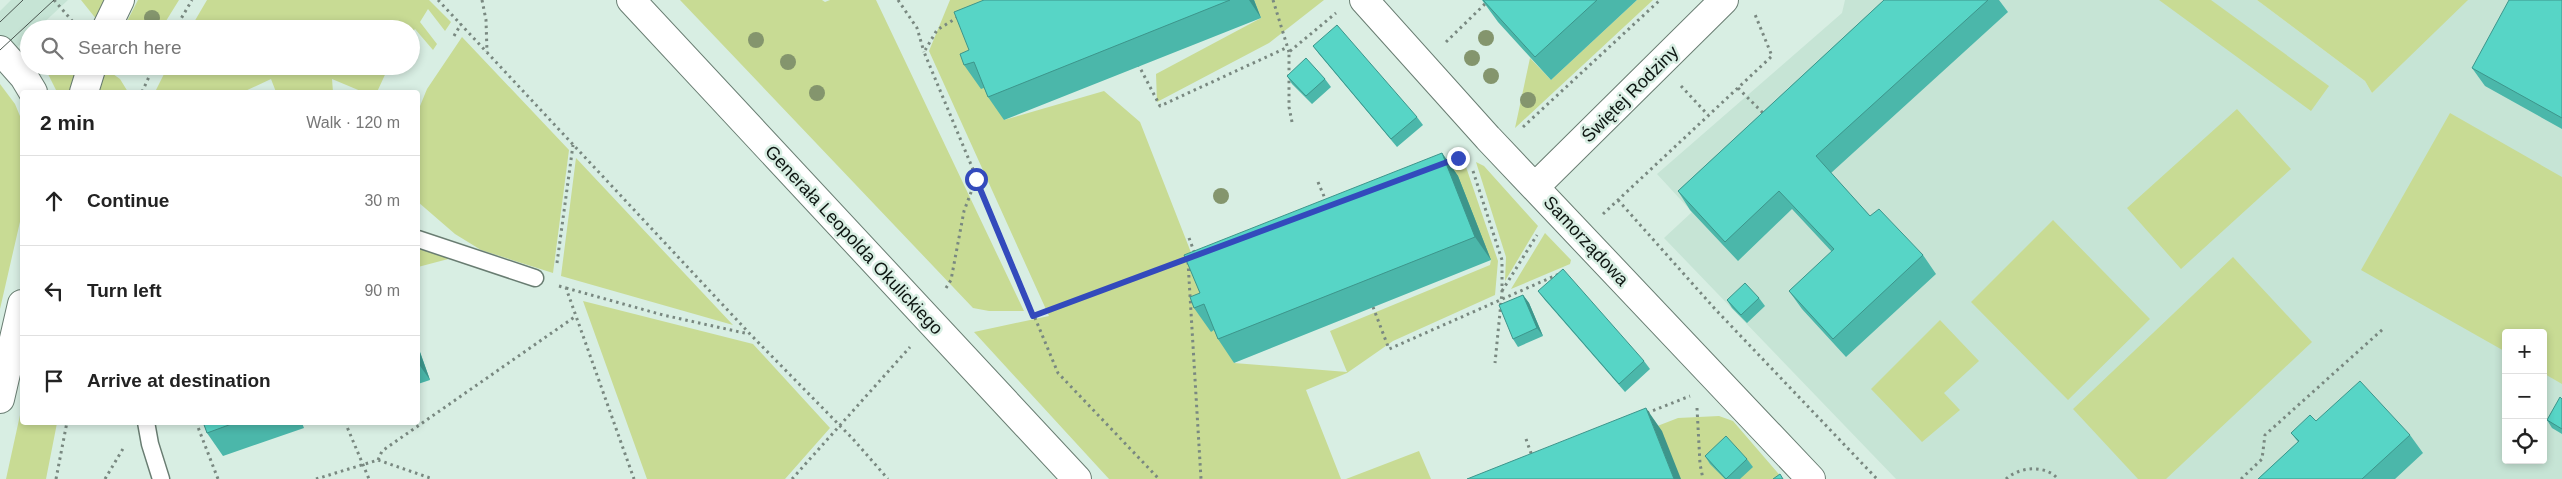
<!DOCTYPE html>
<meta charset="utf-8">
<style>
:root{--surface:#fff;--page:#f2f2f2;--text:#222;--muted:#767676;--line:#e0e0e0}
body{margin:0;font-family:Helvetica,sans-serif;background:var(--page);color:var(--text)}
.controls{position:absolute;right:15px;bottom:15px;display:grid;overflow:hidden;border-radius:5px;box-shadow:0 2px 8px #0003}
.controls button{width:45px;height:45px;display:grid;place-items:center;padding:0;border:0;border-bottom:1px solid var(--line);background:var(--surface);color:var(--text);font:25px sans-serif}
.stop{position:absolute;width:15px;height:15px;margin:-11px;border:4px solid #334abc;border-radius:50%;background:#fff}
.stop.end{background:#334abc;border-color:#fff;box-shadow:0 1px 5px #0008}
.list{margin:0;padding:0;list-style:none}
h2{display:flex;justify-content:space-between;align-items:center;height:65px;margin:0;padding:0 20px;font-size:21px}
h2 small{font-size:16px;font-weight:400;color:var(--muted)}
.list li{display:grid;grid-template-columns:32px 1fr auto;gap:15px;align-items:center;box-sizing:border-box;height:90px;padding:0 20px;border-top:1px solid var(--line)}
.list b{display:block;font-size:19px;white-space:nowrap}
.list em{font-size:16px;font-style:normal;color:var(--muted)}
.icon{flex:none;width:28px;height:28px;fill:none;stroke:currentColor;stroke-width:2;stroke-linecap:round;stroke-linejoin:round}
.map{position:relative;flex:none;width:2562px;height:479px;overflow:hidden}
.search{position:absolute;background:var(--surface);box-shadow:0 2px 8px #0003;left:20px;top:20px;width:400px;height:55px;display:flex;align-items:center;gap:12px;box-sizing:border-box;padding:0 18px;border-radius:28px;color:var(--muted);font-size:19px}
.panel{position:absolute;background:var(--surface);box-shadow:0 2px 8px #0003;left:20px;top:90px;width:400px;height:335px;border-radius:5px}
.map>svg:first-child{display:block}
.built{fill:#c6e4d5;fill-rule:evenodd}
.green{fill:#c8db94}
.lines{fill:none;stroke-linecap:round;stroke-linejoin:round}
.lane-casing{stroke:#697d72;stroke-width:19}
.street-casing{stroke:#697d72;stroke-width:30}
.secondary-casing{stroke:#697d72;stroke-width:30}
.path{stroke:#798880;stroke-width:3;stroke-dasharray:2.5 4;stroke-linecap:butt}
.lane{stroke:#fff;stroke-width:16}
.street{stroke:#fff;stroke-width:28}
.secondary{stroke:#fff;stroke-width:28}
.tram{stroke:#4a5650;stroke-width:1}
.tree{fill:#84956d}
.wall{fill:#4bb7aa}
.shaded-wall{fill:#3d958b}
.building{fill:#57d5c6;stroke:#3d958b}
.route{stroke:#334abc;stroke-width:6}
.labels{text-anchor:middle;dominant-baseline:central;stroke-width:5;stroke-linejoin:round;paint-order:stroke}
.street-label{font-size:18px;fill:#0e1612;stroke:#d8eee3}
</style>
<div class="map">
<svg width="2562" height="479" viewBox="0 0 2562 479">
<rect width="100%" height="100%" fill="#d8eee3"/>
<path class="built" d="M11,0H68L37,29H29V36L0,63V11Z
M1845,0H2257L2365,81L2372,93L2464,0H2562V479H1896L1664,238L1692,212L1657,174L1842,13ZM2506,333H2543V460H2506Z"/>
<path class="green" d="M81,0H107L97,20Z
M138,0H179L161,29H123Z
M207,0H429L451,22L445,31L428,9L420,22L437,44L433,50L415,29L411,34V29H190Z
M680,0H822L825,2L830,0H876L1024,311H989L973,308Z
M950,0H1056L981,89L990,85L1004,120L1104,91L1140,122L1201,278L1211,331L1220,328L1234,363L1347,372L1330,331L1490,265L1491,260L1347,212L1465,164L1498,261L1495,295L1393,341L1347,373L1306,390L1341,479H1109L974,332L1049,316L929,51Z
M1254,0H1324L1269,43L1157,102L1156,74L1261,18Z
M1637,0H1653L1515,128L1530,58L1551,80Z
M2159,0H2211L2329,86L2311,111Z
M2257,0H2468L2372,93L2365,81Z
M462,37L569,150L553,273L481,250L455,234L418,202V111L427,89Z
M44,66H79L72,92H57Z
M168,66H389L377,92H363L332,79L333,92H276L271,79L243,92H155Z
M106,69L120,79L128,92H99Z
M0,84L15,104L22,121V213L0,309Z
M2237,109L2291,169L2181,269L2127,208Z
M2450,113L2562,177V384L2543,373V333H2506V352L2361,270Z
M576,158L733,325L561,276Z
M1476,162L1484,166L1538,226L1505,281L1506,257Z
M2053,220L2150,319L2068,400L1971,302Z
M1545,233L1571,260L1570,264L1511,289Z
M418,249L452,258L418,267Z
M2233,257L2312,342L2166,479H2138L2073,409Z
M583,301L753,344L830,428L785,479H647Z
M1940,320L1979,361L1944,393L1960,410L1922,442L1871,389Z
M22,406V422L57,423L46,479H6Z
M1719,416L1733,421L1783,479H1681L1562,463L1678,418Z
M1419,451L1431,479H1346Z"/>
<g class="lines">
<g class="lane-casing">
<path id="lane" d="M418,239L535,278
M146,422L150,444L161,479"/>
</g>
<g class="street-casing">
<path id="street" d="M1364,0L1488,138L1811,479
M1535,187L1724,0"/>
</g>
<g class="secondary-casing">
<path id="secondary" d="M631,0L1077,479
M106,29L120,0
M0,50L24,77L33,92
M84,92L92,66
M0,399L22,304"/>
</g>
<path class="path" d="M54,0L74,23
M438,0L750,334L853,439L888,479
M482,0L486,20L487,52
M898,0L917,28L924,52
M1273,0L1289,52
M958,17L937,30L924,52L1058,373L1159,479
M175,29L192,0
M454,36L461,24
M1446,42L1489,0
M1138,64L1160,106L1288,47
M146,66L152,69
M1681,86L1708,115
M1738,88L1764,114
M142,92L154,66
M1292,122L1289,107V52L1336,13
M1523,127L1660,0
M1445,162L1460,157
M1473,171L1502,260V292L1495,363
M1318,182L1326,201
M1618,200L1715,309L1877,479
M1603,214L1772,56L1754,12
M1189,238L1195,254
M1188,262L1201,479
M557,263L573,145
M559,286L566,288L634,479
M566,288L663,315L749,334
M946,288L951,280L964,211L976,179
M1502,291L1537,235
M1373,307L1389,349L1559,274
M1033,316L1190,258
M1697,408L1700,464L1703,479
M1647,413L1690,396
M196,422L218,479
M345,422L369,479
M1526,439L1532,456
M378,460L382,451L576,316
M56,479L67,422
M105,479L124,447
M316,479L378,460L433,479
M792,479L910,347
M2006,479C2019,467 2045,464 2058,479
M2241,479L2262,459L2265,435L2383,329"/>
<use href="#lane" class="lane"/>
<use href="#street" class="street"/>
<use href="#secondary" class="secondary"/>
<path class="tram" d="M0,22L23,0
M0,50L54,0"/>
</g>
<g class="tree">
<circle cx="152" cy="18" r="8"/>
<circle cx="1486" cy="38" r="8"/>
<circle cx="756" cy="40" r="8"/>
<circle cx="1472" cy="58" r="8"/>
<circle cx="788" cy="62" r="8"/>
<circle cx="1491" cy="76" r="8"/>
<circle cx="817" cy="93" r="8"/>
<circle cx="1528" cy="100" r="8"/>
<circle cx="1221" cy="196" r="8"/>
</g>
<path class="wall" d="M984,0H1254L1261,18L1004,120L988,97L984,88L981,89L964,65L969,50Z
M1482,0H1637L1551,80L1498,22Z
M1884,0H1999L2008,12L1831,173L1870,216L1923,255L1936,274L1846,357L1802,309L1789,291L1832,252L1792,209L1738,261L1690,210L1678,191Z
M2562,0V129L2485,86L2472,68Z
M1313,46L1417,117L1423,125L1397,147L1319,54Z
M1287,76L1325,79L1331,87L1312,104L1292,84Z
M1442,153L1458,176L1491,260L1234,363L1218,339L1214,330L1211,332L1194,308L1200,293Z
M1538,291L1644,361L1650,369L1625,392L1544,299Z
M1523,295L1529,303L1543,336L1518,347L1513,339Z
M1759,298L1765,306L1747,323L1732,308L1727,300Z
M418,346L430,380L418,384Z
M2562,399V434L2552,428L2547,420Z
M2316,421L2410,435L2423,453L2395,479H2258L2298,442L2291,433Z
M203,422H304L302,423L304,428L223,456L207,433Z
M1705,456L1747,459L1753,467L1740,479H1725L1710,464Z"/>
<path class="shaded-wall" d="M1249,0H1254L1261,18Z
M1442,153L1458,176L1491,260L1475,237Z
M1523,295L1529,303L1543,336L1537,328Z
M418,346V347L430,380L418,363Z
M1646,408L1662,431L1681,479H1674Z"/>
<path class="building" d="M984,0H1230L988,97L974,62L964,65L960,54L969,50L954,12Z
M1483,0H1597L1535,57Z
M1884,0H1988L1816,156L1870,216L1879,209L1923,255L1833,339L1789,291L1834,249L1779,191L1725,242L1678,191Z
M2509,0H2562V118L2472,68Z
M1337,25L1417,117L1391,139L1313,46Z
M1306,58L1325,79L1306,96L1287,76Z
M1442,153L1475,237L1218,339L1204,304L1194,308L1190,297L1200,293L1184,255Z
M1563,269L1644,361L1619,384L1538,291Z
M1745,283L1759,298L1741,315L1727,300Z
M1523,295L1537,328L1513,339L1499,305Z
M2360,381L2410,435L2362,479H2258L2299,441L2291,433L2310,415L2316,421Z
M2560,397L2562,399V429L2547,420Z
M1646,408L1674,479H1467Z
M203,422H237L207,433Z
M1726,436L1747,459L1726,479L1705,456Z
M1780,474L1783,479H1773Z"/>
<g class="lines">
<path class="route" d="M976,179L1033,316L1458,158"/>
</g>
<g class="labels">
<g class="street-label">
<text transform="translate(1630 94) rotate(-45)">Świętej Rodziny</text>
<text transform="translate(854 240) rotate(47)">Generała Leopolda Okulickiego</text>
<text transform="translate(1586 241) rotate(47)">Samorządowa</text>
</g>
</g>
</svg>
<div class="controls">
<button>+</button>
<button>−</button>
<button><svg class="icon" aria-label="locate" viewBox="0 0 24 24"><circle cx="12" cy="12" r="6"/><path d="M12 2v4M12 18v4M2 12h4M18 12h4"/></svg></button>
</div>
<div class="stop" style="left:976px;top:179px"></div>
<div class="stop end" style="left:1458px;top:158px"></div>
<div class="search"><svg class="icon" aria-label="search" viewBox="0 0 24 24"><circle cx="10" cy="10" r="6"/><path d="M15 15l6 6"/></svg>Search here</div>
<section class="panel">
<h2>2 min<small>Walk · 120 m</small></h2>
<ul class="list">
<li><svg class="icon" aria-label="ahead" viewBox="0 0 24 24"><path d="M12 20V5M6 11l6-6 6 6"/></svg><div><b>Continue</b></div><em>30 m</em></li>
<li><svg class="icon" aria-label="left" viewBox="0 0 24 24"><path d="M17 20v-9H6M10 6l-5 5 5 5"/></svg><div><b>Turn left</b></div><em>90 m</em></li>
<li><svg class="icon" aria-label="arrive" viewBox="0 0 24 24"><path d="M6 21V4h12l-3 4 3 4H6"/></svg><div><b>Arrive at destination</b></div></li>
</ul>
</section>
</div>
